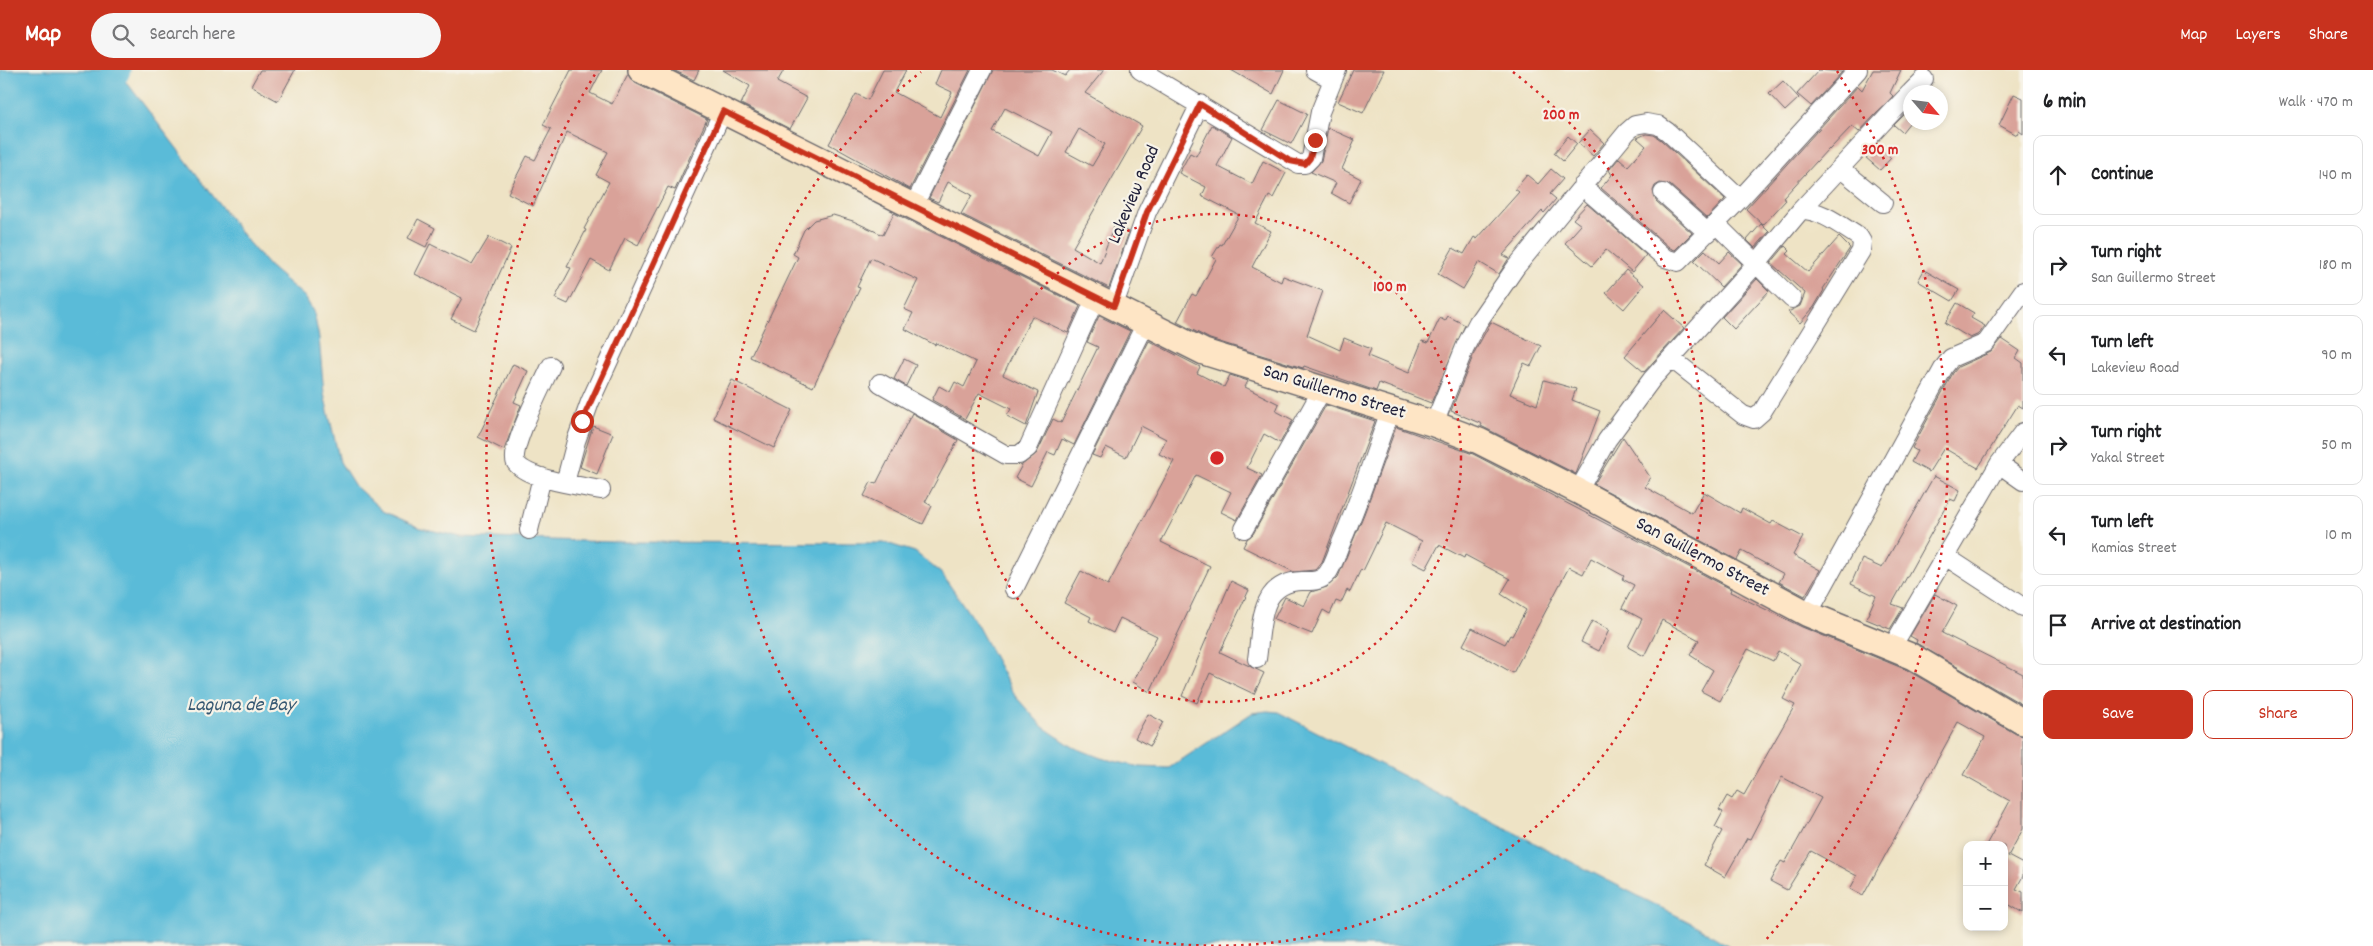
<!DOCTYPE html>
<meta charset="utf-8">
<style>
:root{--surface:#fff;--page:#f6f6f6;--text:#202124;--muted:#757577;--line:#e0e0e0;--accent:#c8321e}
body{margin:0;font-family:Dekko,sans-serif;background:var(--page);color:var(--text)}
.controls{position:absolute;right:15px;bottom:15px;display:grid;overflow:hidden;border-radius:10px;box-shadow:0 2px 8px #0003}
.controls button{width:45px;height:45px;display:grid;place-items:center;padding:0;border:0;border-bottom:1px solid var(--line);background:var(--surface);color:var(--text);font:25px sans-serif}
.compass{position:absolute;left:1903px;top:15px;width:45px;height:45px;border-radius:50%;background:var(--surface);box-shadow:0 2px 8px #0003;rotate:118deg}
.stop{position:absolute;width:15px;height:15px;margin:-11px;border:4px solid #c8321e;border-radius:50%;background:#fff}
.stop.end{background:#c8321e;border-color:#fff;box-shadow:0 1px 5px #0008}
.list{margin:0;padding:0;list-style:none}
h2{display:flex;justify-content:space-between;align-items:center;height:65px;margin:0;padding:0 20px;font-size:21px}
h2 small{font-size:16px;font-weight:400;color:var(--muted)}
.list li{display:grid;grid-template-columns:32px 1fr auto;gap:15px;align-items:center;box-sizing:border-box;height:80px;margin:0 10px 10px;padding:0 10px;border:1px solid var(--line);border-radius:10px}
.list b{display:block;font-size:19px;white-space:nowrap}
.list p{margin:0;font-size:16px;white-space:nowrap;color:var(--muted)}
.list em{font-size:16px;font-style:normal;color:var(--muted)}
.actions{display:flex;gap:10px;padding:15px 20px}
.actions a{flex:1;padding:11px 0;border:1px solid var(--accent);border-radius:10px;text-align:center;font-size:18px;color:var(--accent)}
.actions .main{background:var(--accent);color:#fff}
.icon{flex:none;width:28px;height:28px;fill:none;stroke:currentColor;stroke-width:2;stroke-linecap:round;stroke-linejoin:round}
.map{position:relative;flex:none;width:2023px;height:876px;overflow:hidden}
header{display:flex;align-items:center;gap:30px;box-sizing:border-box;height:70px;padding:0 25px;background:var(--accent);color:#fff}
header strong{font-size:24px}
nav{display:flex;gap:28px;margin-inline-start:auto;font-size:18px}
.search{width:350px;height:45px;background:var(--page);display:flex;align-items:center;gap:12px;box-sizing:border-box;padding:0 18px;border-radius:28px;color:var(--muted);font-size:19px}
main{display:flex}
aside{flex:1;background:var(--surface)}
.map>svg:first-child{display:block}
.water{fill:#5abbd8;stroke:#3e6e8a}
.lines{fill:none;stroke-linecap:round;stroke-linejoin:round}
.river{stroke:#5abbd8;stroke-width:29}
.building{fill:#d9a299;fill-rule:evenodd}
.minor-casing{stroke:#69666b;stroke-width:20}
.secondary-casing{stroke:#69666b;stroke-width:28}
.minor{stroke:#fff;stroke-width:18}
.secondary{stroke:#fee5c5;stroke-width:25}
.route{stroke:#c8321e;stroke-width:6}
.ring{fill:none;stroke:#d62828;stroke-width:2.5;stroke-dasharray:2.5 5}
.labels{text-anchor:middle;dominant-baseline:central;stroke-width:4.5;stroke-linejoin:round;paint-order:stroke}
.street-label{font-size:19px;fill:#22223b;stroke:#f7f3e8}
.water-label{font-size:20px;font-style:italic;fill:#365872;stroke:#f7f3e8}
.centre{fill:#d62828;stroke:#f7f3e8;stroke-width:2.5}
.ring-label{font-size:15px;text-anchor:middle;font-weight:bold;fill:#d62828;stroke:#f7f3e8;stroke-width:4.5;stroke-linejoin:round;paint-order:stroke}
</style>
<header>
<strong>Map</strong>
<div class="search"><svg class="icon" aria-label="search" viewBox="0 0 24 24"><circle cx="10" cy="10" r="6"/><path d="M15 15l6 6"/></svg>Search here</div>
<nav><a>Map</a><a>Layers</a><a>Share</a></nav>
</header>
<main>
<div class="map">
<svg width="2023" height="876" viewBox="0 0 2023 876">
<rect width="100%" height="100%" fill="#f7f3e8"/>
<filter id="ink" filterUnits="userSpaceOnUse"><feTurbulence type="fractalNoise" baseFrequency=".02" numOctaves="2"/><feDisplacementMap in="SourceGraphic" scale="10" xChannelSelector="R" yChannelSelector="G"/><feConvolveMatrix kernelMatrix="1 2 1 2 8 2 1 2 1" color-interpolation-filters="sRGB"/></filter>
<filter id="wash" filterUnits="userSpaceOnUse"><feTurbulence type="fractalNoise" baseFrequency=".0096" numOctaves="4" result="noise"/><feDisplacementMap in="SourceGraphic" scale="20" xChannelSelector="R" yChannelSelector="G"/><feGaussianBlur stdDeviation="1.12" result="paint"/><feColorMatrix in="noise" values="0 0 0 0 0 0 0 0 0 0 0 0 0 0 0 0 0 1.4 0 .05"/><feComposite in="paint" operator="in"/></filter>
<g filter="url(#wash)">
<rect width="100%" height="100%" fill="#eee3c5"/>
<path class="water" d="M0,0H111L128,14L248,172L269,196L305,227L314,243L319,268L324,324L340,392L355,416L383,441L421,458L461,467L613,472L886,473L915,482L942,504L977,555L1015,626L1043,657L1073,677L1101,688L1139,697L1169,698L1252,643L1267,641L1278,642L1695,855L1729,876H0Z"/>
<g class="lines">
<path class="river" d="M115,2L116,0"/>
</g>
<g id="blocks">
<path class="building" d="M260,0H295L278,31L251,16Z
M571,0H602L590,23L612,34L628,4L635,13L707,49L675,120L668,117L638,175L625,168L609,200L591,190L568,234L555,228L571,198L567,197L586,160L584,159L609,112L596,105L608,82L567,62L533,136L508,123L527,86L535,90L551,59L543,55Z
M673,0H699L694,10Z
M723,0H784L777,12L807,28L790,59L741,34L750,16Z
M883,0H906L894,22L940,47L952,22L935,14L941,0H970L910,119L829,74L856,24L868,30Z
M993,0H1052L1065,6L1070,0H1104L1085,23L1142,56L1073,177L1100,193L1114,156L1129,162L1109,218L961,144L972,125L948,112L938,132L929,128ZM1005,38L1052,62L1039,86L992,61ZM1079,59L1105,74L1092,96L1066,82Z
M1231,0H1284L1273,24Z
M1353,0H1384L1363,43L1338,32Z
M1819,0L1842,2L1811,36L1797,24Z
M1873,0H1901L1890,23L1893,26L1859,62L1852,56L1829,80L1828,79L1783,128L1786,130L1763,155L1746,139L1858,16L1862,20Z
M1783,11L1799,28L1785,41L1769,24Z
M2014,24L2023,28V64L2019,61L2017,65L1999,55Z
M1279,30L1307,44L1291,74L1263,60Z
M1909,40L1910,52L1902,62L1894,55Z
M1212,55L1232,67L1217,96L1252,114L1263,91L1286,103L1273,128L1269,126L1255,153L1271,161L1252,197L1281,212L1283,206L1323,221L1307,265L1340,280L1344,268L1371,279L1368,286L1409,303L1422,271L1428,273L1440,248L1445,251L1448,246L1465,255L1431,333L1379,313L1376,321L1304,296L1303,298L1210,269L1177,252L1192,224L1196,226L1216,189L1212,187L1220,174L1222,175L1239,145L1202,126L1206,117L1179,103L1190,83L1196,86Z
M1328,58L1355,70L1342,99L1361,109L1349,133L1331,123L1336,113L1311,102L1321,91Z
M1590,60L1604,73L1593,86L1578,73Z
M1646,64L1654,65L1661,70L1725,129L1707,148L1670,115L1660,113L1655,116L1653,121L1656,131L1692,163L1675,180L1670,178L1601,118L1612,105L1609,100L1619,88L1628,96L1646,76L1637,68Z
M1568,66L1577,74L1563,91L1554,83Z
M1877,75L1891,88L1880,100L1865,87Z
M1551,99L1563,109L1550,124L1556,129L1544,143L1542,141L1503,185L1509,188L1499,204L1479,192L1463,219L1438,204L1453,178L1464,184L1474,167L1477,169L1519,122L1515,119L1527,105L1538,114Z
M1587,134L1646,185L1632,202L1606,180L1592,196L1565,173L1581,155L1573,149Z
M894,143L1080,236L1068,263L1032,246L1003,305L1038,322L1026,356L1007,346L1011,339L979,323L965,349L932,330L939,316L950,322L955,312L964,317L976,292L936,273L935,275L905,259L913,243L904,239L918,210L871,188L857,217L860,218L813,317L750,287L798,187L793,184L804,160L814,150L833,145L853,151L883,165Z
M418,149L435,158L426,177L408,168Z
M1761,154L1769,162L1755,178L1747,170Z
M489,167L511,178L474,260L451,249L462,228L415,204L430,174L472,195Z
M1839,167L1850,178L1823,219L1824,220L1814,237L1800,253L1788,242L1800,236L1805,223L1771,193L1785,176L1790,181L1787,184L1808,202Z
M1705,180L1719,193L1729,182L1742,194L1721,217L1694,191Z
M1626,200L1644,215L1624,239L1606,223Z
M1924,200L1959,220L1952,231L1918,211Z
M1757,209L1769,221L1734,259L1722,247Z
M1957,233L1974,243L1971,248L1985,256L1979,264L1970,268L1945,253Z
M1664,240L1684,258L1644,302L1625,286Z
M1099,246L1130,261L1074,375L1062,369L1055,385L1048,382L1031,416L1015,408L1022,395L1037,383L1053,349L1061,353L1098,277L1087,272Z
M1491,252L1541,276L1531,296L1524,293L1510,324L1537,335L1544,310L1576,319L1572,330L1600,341L1576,404L1481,356L1482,354L1451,341L1475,281Z
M2002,269L2020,281L2016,288L2023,293V338L2018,335L1978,398L1944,378L1929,402L1911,392L1917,381L1912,378L1953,303L1958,297L1991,282Z
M1149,271L1200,297L1197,303L1224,317L1230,305L1248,311L1245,317L1279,334L1276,341L1293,350L1280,373L1264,364L1247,398L1262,405L1237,450L1221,442L1231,422L1196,405L1161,472L1210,496L1150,622L1133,612L1157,566L1120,548L1113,563L1089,551L1091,547L1064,533L1081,501L1108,515L1174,391L1159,384L1166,369L1141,356L1126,387L1106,377L1100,388L1092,385Z
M904,289L916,295L906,316L894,309Z
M513,294L528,301L514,332L521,335L504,380L478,367Z
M732,310L792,340L774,378L713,348Z
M1326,335L1375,351L1322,492L1315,500L1294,502L1243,477L1247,469L1253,464Z
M912,343L958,370L925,432L932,436L923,454L864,426L871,412L876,414Z
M593,356L613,364L597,404L580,397Z
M1396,357L1473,384L1731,519L1730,522L1802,557L1907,600L2016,664L2023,666V759L2008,786L2023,794V806L2016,819L2023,822V843L2008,834L2004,841V775H1986L2010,731L1964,705L1985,667L1958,652L1863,826L1850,819L1857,806L1811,781L1787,820L1770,811L1781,791L1785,793L1821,728L1782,707L1750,769L1747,768L1725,807L1704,795L1722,761L1715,757L1723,742L1719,740L1727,726L1732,729L1737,721L1744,725L1795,635L1783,629L1801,594L1778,581L1773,591L1748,579L1720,631L1701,621L1713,600L1690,585L1699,570L1662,550L1644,586L1628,577L1642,549L1622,538L1634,515L1622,509L1624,506L1591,488L1583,504L1569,497L1513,603L1463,575L1472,558L1505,574L1510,565L1512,566L1526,540L1501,524L1510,509L1465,485L1464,488L1439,475L1426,499L1412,492L1422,471L1386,453L1363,501L1361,499L1350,522L1347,520L1341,533L1336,531L1330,544L1323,540L1312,564L1274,549L1285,527L1304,536L1311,522L1327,517L1338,507L1364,444Z
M1623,367L1650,407L1645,417L1692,443L1704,422L1740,443L1742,438L1771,454L1773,451L1803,467L1793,485L1820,500L1805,526L1779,512L1784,504L1742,481L1737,490L1594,414Z
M1934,406L1960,420L1955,431L1950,429L1892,534L1903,538L1890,559L1866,549L1876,526L1851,514L1862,489L1882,498Z
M1231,511L1249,520L1220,582L1264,603L1254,624L1210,603L1197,633L1182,626Z
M1935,524L1957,536L1942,563L2023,604V635L1916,573L1917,570L1910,566Z
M1592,551L1609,560L1599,581L1581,572Z
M1148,644L1163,652L1150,676L1135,668Z"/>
</g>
</g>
<g filter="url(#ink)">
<use href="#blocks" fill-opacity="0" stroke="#69666b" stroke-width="1"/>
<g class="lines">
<g class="minor-casing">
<path id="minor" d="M1140,0L1298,94H1305L1311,88L1320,42L1337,0
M1315,0L1333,10
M1911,22L1924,9
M1840,98L1883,133
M1582,116L1665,188L1678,192L1740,129L1858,0
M1663,123L1708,163
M913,137L982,0
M1716,154L1792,229
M1114,235L1147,142L1200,34
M1672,289L1743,345L1754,349L1762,342L1861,181L1862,172L1859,167C1841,156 1822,140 1801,140
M551,296C544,312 508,381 516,393C529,410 581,416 601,420
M880,313L1006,385H1019L1028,378L1096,227
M1434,354L1465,277L1478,252L1516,197L1627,62L1635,55L1646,53L1658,55L1668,62L1740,129
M1999,394L2023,411
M565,413L576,371L590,332L723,41
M1578,421L1607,370L1652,309L1756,194L1801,140L1910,23
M1244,459L1322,320
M529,460L542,407
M1945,486L2023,537
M1014,519L1146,253
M1808,544L1944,297L1951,288L1986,273L2023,221
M1892,577L1999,394L2023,362
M1257,589C1262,556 1258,512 1302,511C1311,511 1320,512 1327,504C1333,496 1337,483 1341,473C1360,430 1374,385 1390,341"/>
</g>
<g class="secondary-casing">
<path id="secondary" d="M641,0L1204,282L1434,354L1479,371L1578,421L1808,544L1913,587L2023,652"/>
</g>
<use href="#minor" class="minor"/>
<use href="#secondary" class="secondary"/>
</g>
</g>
<g class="lines" filter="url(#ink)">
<path class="route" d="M582,351L723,41L1114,236L1147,142L1200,34L1290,91L1305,94L1310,88L1315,70"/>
</g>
<g class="ring">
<circle cx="1217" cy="388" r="244"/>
<path d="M1513 2A487 487 0 1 1 921 2"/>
<path d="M670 872A731 731 0 0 1 597 1M1837 1A731 731 0 0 1 1764 872"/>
</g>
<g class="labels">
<g class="street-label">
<text transform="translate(1135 125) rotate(-67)">Lakeview Road</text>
<text transform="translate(1334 323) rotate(17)">San Guillermo Street</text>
<text transform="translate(1702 488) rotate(28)">San Guillermo Street</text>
</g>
<g class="water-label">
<text x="241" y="636">Laguna de Bay</text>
</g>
</g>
<circle cx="1217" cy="388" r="8" class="centre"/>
<g class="ring-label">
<text x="1561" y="49">200 m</text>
<text x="1880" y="84">300 m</text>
<text x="1390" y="221">100 m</text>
</g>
</svg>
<div class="controls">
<button>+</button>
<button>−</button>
</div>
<svg class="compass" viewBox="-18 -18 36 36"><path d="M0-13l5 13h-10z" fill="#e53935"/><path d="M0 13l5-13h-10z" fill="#757577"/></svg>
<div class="stop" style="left:582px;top:351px"></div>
<div class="stop end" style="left:1315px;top:70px"></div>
</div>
<aside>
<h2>6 min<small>Walk · 470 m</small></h2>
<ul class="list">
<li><svg class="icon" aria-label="ahead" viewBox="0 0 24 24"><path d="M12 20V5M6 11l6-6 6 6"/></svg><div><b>Continue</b></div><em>140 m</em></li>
<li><svg class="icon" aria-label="right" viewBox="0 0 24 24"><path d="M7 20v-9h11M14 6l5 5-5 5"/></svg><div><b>Turn right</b><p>San Guillermo Street</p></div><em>180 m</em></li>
<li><svg class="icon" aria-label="left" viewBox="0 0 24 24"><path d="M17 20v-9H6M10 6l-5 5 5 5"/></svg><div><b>Turn left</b><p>Lakeview Road</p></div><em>90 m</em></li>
<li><svg class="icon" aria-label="right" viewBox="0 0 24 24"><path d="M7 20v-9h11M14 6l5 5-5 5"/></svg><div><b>Turn right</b><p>Yakal Street</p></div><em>50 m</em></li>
<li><svg class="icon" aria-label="left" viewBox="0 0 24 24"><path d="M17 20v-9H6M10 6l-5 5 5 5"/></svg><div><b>Turn left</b><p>Kamias Street</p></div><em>10 m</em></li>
<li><svg class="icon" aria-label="arrive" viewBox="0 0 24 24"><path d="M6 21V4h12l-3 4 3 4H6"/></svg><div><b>Arrive at destination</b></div></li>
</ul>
<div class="actions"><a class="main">Save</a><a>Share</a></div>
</aside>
</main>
